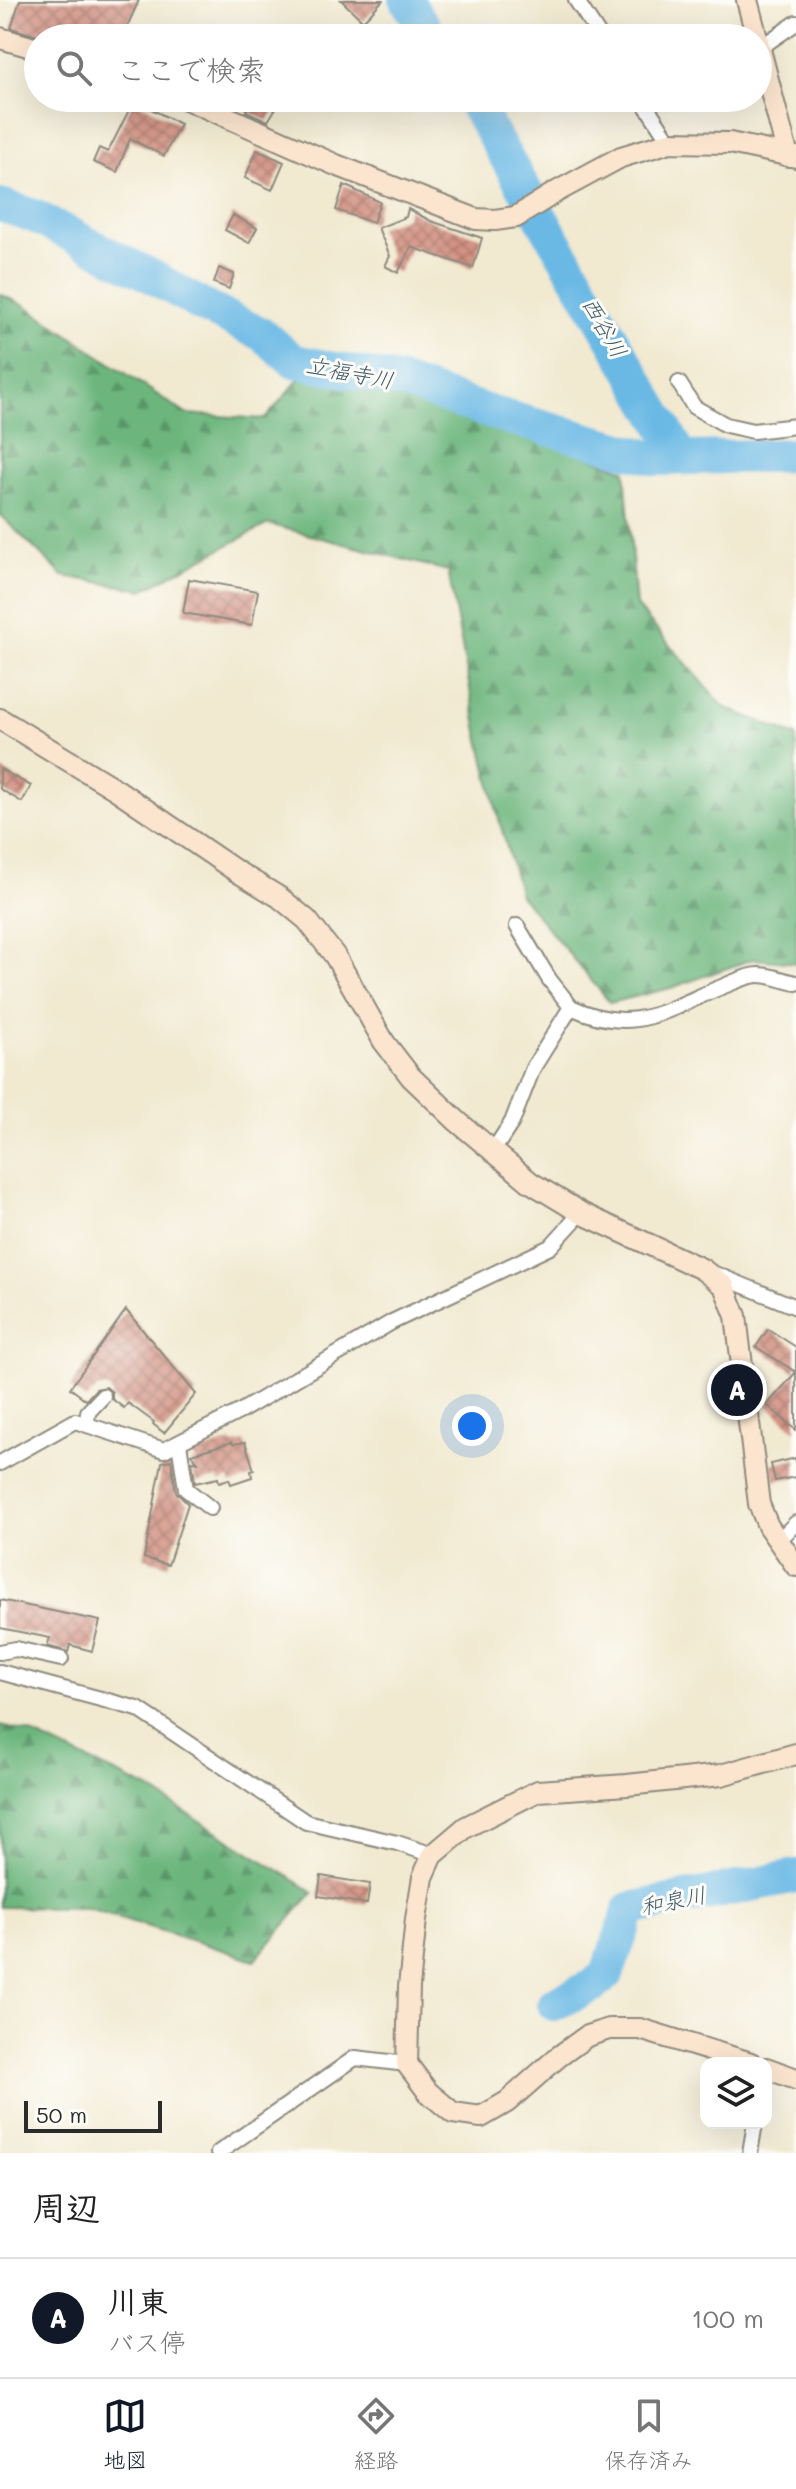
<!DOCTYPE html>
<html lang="ja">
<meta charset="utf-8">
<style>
:root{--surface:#fff;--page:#f2f2f2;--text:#222;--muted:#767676;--line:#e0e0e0;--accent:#111827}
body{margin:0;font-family:Mali,"Klee One",sans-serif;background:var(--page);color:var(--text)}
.controls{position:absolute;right:24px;bottom:24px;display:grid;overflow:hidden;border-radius:16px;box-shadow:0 8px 32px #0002}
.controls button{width:72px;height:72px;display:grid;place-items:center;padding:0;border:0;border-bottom:2px solid var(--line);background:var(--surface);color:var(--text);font:40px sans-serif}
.scale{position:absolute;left:24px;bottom:20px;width:138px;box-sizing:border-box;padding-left:8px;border:4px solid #2b2b2b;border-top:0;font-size:22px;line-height:28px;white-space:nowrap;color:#2b2b2b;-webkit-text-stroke:6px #fdfcf7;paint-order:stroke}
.you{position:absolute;left:472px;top:1426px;width:28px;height:28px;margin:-20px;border:6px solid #fff;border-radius:50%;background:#1a73e8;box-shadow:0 0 0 12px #1a73e833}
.badge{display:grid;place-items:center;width:52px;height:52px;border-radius:50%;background:var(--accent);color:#fff;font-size:26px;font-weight:700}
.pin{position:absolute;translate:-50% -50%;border:4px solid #fff;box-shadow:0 2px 8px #0006}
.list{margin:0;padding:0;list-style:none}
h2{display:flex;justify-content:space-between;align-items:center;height:104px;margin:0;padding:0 32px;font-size:34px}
h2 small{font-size:26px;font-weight:400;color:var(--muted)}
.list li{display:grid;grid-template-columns:52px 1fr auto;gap:24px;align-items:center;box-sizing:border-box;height:120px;padding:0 32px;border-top:2px solid var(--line)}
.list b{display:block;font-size:30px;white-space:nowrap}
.list p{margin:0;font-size:26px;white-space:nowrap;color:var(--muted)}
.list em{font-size:26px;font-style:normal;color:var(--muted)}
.icon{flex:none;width:44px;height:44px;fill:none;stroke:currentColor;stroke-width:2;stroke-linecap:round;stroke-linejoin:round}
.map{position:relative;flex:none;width:796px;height:2153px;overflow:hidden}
.search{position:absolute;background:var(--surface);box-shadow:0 8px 32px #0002;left:24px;right:24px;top:24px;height:88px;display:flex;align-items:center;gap:20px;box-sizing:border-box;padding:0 28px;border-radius:44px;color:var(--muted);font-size:30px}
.sheet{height:224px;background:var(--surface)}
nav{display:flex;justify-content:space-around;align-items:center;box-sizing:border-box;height:112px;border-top:2px solid var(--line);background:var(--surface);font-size:22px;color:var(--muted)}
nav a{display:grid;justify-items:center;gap:4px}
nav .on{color:var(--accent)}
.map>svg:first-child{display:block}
.forest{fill:url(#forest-firs);stroke:#4c7054;stroke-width:2}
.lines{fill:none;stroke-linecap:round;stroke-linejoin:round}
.river{stroke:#6bb9e5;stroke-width:34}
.building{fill:url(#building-cross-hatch)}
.street-casing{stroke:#8e8a7e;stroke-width:18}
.secondary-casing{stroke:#8e8a7e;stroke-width:24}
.street{stroke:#fff;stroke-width:14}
.secondary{stroke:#fbe5cf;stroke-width:20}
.labels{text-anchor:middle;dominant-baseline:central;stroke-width:6;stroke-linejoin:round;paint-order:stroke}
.water-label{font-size:22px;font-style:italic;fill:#415d6c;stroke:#fdfcf7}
</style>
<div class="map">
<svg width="796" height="2153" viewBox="0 0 796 2153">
<defs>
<pattern id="forest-firs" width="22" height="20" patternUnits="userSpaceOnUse" patternTransform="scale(2)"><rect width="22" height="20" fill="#6cb67d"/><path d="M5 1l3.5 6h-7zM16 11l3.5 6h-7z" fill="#599467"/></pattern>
<pattern id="building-cross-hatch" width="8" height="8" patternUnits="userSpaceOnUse" patternTransform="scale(2)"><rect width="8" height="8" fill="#d39283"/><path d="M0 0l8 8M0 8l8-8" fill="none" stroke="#ab776b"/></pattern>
</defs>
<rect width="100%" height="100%" fill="#fdfcf7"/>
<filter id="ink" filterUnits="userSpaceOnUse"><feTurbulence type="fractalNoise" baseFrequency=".0125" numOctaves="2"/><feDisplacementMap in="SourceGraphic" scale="16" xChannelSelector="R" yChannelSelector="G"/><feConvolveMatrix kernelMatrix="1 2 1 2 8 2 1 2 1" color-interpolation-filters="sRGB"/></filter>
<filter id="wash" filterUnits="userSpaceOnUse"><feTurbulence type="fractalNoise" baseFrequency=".006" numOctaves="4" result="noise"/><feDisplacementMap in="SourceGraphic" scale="32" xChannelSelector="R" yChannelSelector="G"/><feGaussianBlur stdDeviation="1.8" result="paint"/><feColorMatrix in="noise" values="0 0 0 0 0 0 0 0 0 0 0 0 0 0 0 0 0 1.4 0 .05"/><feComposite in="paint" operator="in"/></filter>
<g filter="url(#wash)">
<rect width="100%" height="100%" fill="#f1e9d0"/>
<path class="forest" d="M0,294L26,306L186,414L265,419L311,365L406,391L625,470L636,606L724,707L796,736V963L753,959L671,988L610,1003L520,895L496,808L477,727L448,571L268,524L143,590L63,576L0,515Z
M0,1726L28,1732L147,1788L313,1892L255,1960L88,1908L0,1907Z"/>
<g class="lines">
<path class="river" d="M406,0L432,38
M471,98L682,457
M0,205L34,216L157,279L201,305L263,335L294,361L402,382L492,413L657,459L796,455
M554,2004L592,1986L607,1974L630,1909L796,1876"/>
</g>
<g id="blocks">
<path class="building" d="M20,0H139L122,38H44L11,28Z
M341,0H383L363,21Z
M254,98H282L268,121L246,111Z
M134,100L180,124L164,156L130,139L117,172L93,162L99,148L108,152Z
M257,150L284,162L272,190L245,178Z
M344,185L380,202L373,223L336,210Z
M408,209L431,221L482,238L473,268L411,247L398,273L385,266L390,256L378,228L406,217Z
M233,215L257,228L249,243L225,230Z
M219,268L234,274L229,289L214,283Z
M189,579L258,591L252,625L183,613Z
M0,769L31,786L22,802L0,789Z
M126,1310L196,1394L164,1433L153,1424L154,1422L128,1403L124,1408L112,1399V1392L106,1387L96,1389L86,1400L70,1388Z
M768,1329L796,1347V1372L756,1347Z
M796,1372V1430L767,1405Z
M232,1442L233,1444L245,1442L254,1470L251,1471L252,1477L231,1484L229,1479L219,1482L218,1478L195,1483L192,1461L198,1462L191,1454Z
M796,1458V1477L775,1481L771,1464Z
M171,1460L176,1492L188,1504L168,1565L144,1558L162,1462Z
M0,1600L100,1621L92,1651L70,1645L68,1652L47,1646L50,1638L0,1628Z
M321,1876L370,1884L367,1904L318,1896Z"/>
</g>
</g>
<g filter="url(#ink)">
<use href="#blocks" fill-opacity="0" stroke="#8e8a7e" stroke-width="2"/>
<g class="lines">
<g class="street-casing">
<path id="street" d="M576,0L601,38
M761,47L796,23
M641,98L670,142
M679,383L694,407L726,425L753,431L796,426
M517,926L549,979L571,1007
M493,1151L512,1122L533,1068L571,1007C635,1037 666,1009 724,986C734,982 748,975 759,975C771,975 785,981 796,983
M715,1274L796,1307
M87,1424L88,1412L103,1396
M179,1443L186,1489L210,1508
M0,1463L75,1421L164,1450L241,1411L392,1322L550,1247L581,1213
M778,1541L796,1523
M0,1652L16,1649L61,1659
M0,1672L138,1709L306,1822L397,1843L433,1855
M218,2153L355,2058L407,2064
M750,2153L755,2123"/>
</g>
<g class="secondary-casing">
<path id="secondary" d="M747,0L788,156
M0,38L38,49
M184,98L336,165L476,219L495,220L516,217L556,192L621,157L670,142L730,143L796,157
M0,719L117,790L236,871L279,897L307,920L335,956L384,1042L411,1077L457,1121L530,1182L581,1213L702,1269L724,1286L736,1316L759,1504L768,1526L796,1566
M751,2063L640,2029H609L587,2036L558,2057L507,2102L481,2117L453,2113L428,2092L407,2064L409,1987L416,1919L423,1877L433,1855L466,1827L538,1791L627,1785L721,1775L796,1754
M766,2068L796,2079"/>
</g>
<use href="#street" class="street"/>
<use href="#secondary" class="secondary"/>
</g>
</g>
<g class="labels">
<g class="water-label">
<text transform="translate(605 327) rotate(60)">西谷川</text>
<text transform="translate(350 372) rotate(11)">立福寺川</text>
<text transform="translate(673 1900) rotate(-11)">和泉川</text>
</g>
</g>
</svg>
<div class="controls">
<button><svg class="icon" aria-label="layers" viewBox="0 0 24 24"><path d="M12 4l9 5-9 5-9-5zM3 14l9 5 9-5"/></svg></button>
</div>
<div class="scale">50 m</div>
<div class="you"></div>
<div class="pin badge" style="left:737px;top:1390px">A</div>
<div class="search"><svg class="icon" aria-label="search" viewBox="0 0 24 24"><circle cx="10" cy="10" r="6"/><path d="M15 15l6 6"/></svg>ここで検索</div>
</div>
<section class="sheet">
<h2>周辺<small></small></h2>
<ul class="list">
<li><span class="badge">A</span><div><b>川東</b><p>バス停</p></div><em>100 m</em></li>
</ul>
</section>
<nav>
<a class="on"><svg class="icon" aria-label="map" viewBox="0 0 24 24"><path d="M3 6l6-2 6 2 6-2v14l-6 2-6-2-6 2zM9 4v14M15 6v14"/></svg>地図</a>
<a><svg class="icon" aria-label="directions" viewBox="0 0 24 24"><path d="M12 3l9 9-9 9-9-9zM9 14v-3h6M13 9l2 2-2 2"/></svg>経路</a>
<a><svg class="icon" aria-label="saved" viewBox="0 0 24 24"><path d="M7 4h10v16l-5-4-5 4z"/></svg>保存済み</a>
</nav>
